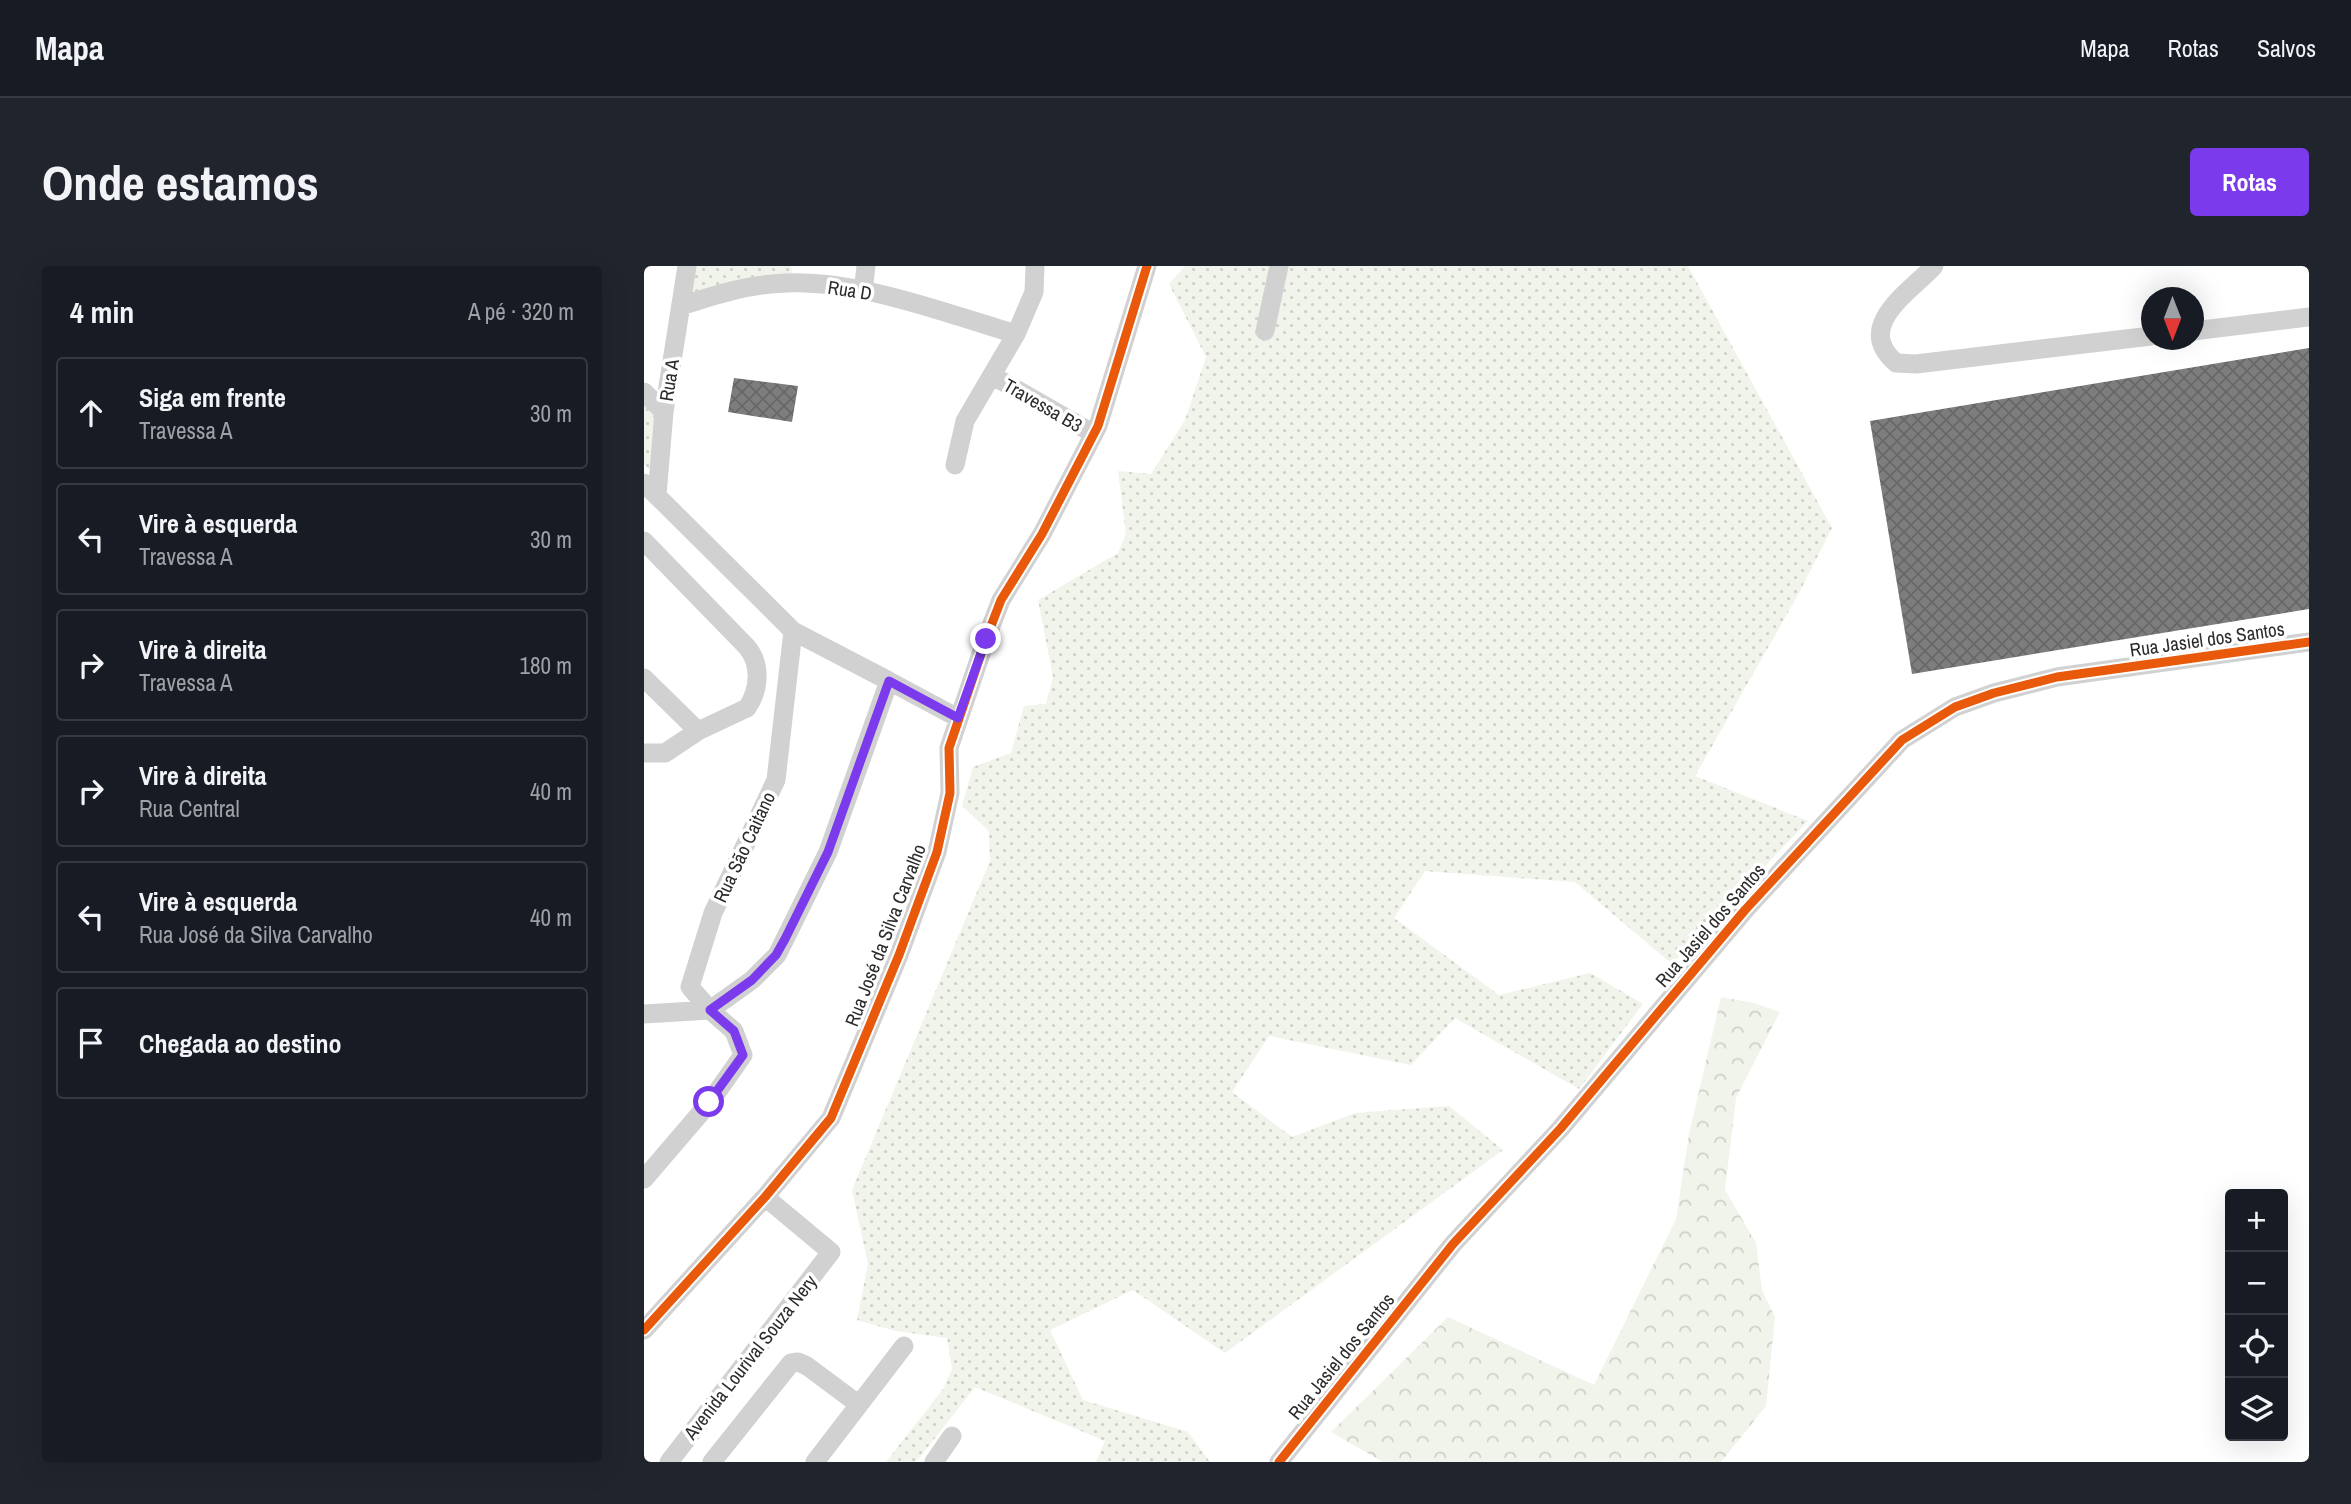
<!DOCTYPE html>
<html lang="pt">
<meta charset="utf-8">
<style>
:root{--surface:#171b24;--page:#20242c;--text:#f1f3f6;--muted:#9ea1a6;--line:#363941;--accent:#7c3aed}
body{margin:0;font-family:"Archivo Narrow",sans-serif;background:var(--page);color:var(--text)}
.controls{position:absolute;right:21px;bottom:21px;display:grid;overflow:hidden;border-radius:7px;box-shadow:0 7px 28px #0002}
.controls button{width:63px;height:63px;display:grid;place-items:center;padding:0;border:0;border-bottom:2px solid var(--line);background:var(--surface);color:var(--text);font:35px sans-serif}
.compass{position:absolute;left:1497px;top:21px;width:63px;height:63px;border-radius:50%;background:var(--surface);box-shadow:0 7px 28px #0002;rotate:180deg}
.stop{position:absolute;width:21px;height:21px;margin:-16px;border:5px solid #7c3aed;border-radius:50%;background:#fff}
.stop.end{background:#7c3aed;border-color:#fff;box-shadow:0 2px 7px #0008}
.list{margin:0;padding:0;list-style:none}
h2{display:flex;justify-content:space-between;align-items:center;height:91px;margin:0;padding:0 28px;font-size:30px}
h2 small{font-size:23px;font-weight:400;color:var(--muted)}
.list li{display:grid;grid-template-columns:46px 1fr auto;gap:21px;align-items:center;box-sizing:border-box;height:112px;margin:0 14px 14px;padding:0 14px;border:2px solid var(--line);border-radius:7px}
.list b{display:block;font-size:26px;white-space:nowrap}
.list p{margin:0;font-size:23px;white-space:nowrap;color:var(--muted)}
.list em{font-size:23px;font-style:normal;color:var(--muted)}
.icon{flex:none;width:38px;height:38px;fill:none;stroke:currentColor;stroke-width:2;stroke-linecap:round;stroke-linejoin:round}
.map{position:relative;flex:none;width:1665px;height:1196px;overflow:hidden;border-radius:7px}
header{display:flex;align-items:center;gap:42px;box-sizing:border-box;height:98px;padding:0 35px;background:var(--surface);border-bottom:2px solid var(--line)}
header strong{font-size:33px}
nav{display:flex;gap:38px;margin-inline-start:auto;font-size:24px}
.intro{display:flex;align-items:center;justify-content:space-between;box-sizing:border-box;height:168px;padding:0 42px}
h1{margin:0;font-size:49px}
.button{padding:18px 32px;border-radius:7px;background:var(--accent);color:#fff;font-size:24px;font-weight:700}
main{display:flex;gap:42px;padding:0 42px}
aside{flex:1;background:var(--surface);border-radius:7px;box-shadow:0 7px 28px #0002}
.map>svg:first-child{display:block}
.grass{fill:url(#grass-dots)}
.forest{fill:url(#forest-crowns)}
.building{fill:url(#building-cross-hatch)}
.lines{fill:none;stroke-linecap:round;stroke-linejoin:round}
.minor{stroke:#d1d1d1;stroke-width:19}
.cycleway-casing{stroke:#fff;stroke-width:13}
.cycleway{stroke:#e8590c;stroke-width:9}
.route{stroke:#7c3aed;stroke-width:9}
.labels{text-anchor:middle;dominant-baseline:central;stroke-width:7;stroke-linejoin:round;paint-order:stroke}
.street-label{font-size:19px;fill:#2c2c2c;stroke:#fff}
</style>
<header>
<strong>Mapa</strong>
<nav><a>Mapa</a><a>Rotas</a><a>Salvos</a></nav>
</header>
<div class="intro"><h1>Onde estamos</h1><a class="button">Rotas</a></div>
<main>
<aside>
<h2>4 min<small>A pé · 320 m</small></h2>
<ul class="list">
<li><svg class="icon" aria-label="ahead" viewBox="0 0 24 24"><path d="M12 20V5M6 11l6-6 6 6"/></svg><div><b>Siga em frente</b><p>Travessa A</p></div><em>30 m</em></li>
<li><svg class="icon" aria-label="left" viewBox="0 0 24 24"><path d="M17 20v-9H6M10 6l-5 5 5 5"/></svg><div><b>Vire à esquerda</b><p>Travessa A</p></div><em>30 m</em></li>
<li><svg class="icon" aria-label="right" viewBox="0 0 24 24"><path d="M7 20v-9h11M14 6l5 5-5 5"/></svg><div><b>Vire à direita</b><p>Travessa A</p></div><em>180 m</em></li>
<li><svg class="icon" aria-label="right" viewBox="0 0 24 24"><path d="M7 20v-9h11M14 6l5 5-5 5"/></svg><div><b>Vire à direita</b><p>Rua Central</p></div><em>40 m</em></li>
<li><svg class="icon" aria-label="left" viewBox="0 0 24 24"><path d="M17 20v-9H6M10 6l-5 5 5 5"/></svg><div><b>Vire à esquerda</b><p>Rua José da Silva Carvalho</p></div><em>40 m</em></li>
<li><svg class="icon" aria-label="arrive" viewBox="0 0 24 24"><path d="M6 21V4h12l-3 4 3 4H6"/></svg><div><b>Chegada ao destino</b></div></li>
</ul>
</aside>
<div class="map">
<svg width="1665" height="1196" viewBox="0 0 1665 1196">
<defs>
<pattern id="grass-dots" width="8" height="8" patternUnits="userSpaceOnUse" patternTransform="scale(1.75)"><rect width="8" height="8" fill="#f1f4ea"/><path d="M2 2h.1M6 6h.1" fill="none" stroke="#cfd1c9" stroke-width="1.8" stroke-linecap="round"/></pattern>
<pattern id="forest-crowns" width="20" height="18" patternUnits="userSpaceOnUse" patternTransform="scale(1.75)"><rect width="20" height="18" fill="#f1f4ea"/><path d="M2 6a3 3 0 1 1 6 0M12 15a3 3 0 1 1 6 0" fill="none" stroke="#cfd1c9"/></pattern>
<pattern id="building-cross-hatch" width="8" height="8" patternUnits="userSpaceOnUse" patternTransform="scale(1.75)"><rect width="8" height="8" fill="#7d7d7d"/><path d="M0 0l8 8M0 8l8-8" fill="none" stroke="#676767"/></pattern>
</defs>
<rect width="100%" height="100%" fill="#fff"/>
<path class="grass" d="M52,0H147L148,7L45,30Z
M541,0H1044L1188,262L1155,327L1051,510L1164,555L1028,698L931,616L781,605L750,652L855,729L946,707L999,738L935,823L811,752L767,799L625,770L588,826L648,871L711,847L805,840L859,884L581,1087L489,1024L406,1064L439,1134L544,1166L566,1196H452L461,1175L331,1121L272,1196H242L299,1123L308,1103L303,1072L252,1065L213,1054L224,998L208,924L346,595L345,565L318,540L329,501L367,487L380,440L402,438L409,411L394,334L474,287L482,268L474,205L507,208L541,154L562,91L525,18Z
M0,138L18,157L7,205L0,198Z"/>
<path class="forest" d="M1077,731L1110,737L1136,746L1092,832L1081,924L1112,977L1118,1024L1131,1051L1122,1140L1077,1196H739L687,1166L804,1051L950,1119L1032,953L1045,868Z"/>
<path class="building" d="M1665,82V343L1268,408L1226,155Z
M90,112L154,120L148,156L84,146Z"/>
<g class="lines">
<path class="minor" d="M1290,0C1266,26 1209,60 1252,97L1272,98L1507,70
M219,26L222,0
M37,40C71,29 105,18 142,17C216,14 301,47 372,68
M621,65L635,0
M1549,65L1665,51
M349,110L450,168
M0,126L20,146
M311,199L321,155L372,68L390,26L391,0
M0,217L149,365L245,415L184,586L141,673L133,689L108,714L66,744
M13,229L20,146L43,0
M0,275L103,381C117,398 116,423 103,442L54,465L21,487H0
M0,412L54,465
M245,415L314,452
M0,748L66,744
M0,913L66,836L99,789L90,765L66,744L46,721L69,647L132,514L149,365
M0,1064L121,931L187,852L255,689L293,586L306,527L305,482L342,373L357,334L398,268L454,160L503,0
M25,1196L187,986L121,931
M68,1196L147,1097L154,1096L163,1100L214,1138
M171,1196L260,1080
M290,1196L308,1170
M635,1196L809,978L917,862L1101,644L1258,474L1311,441L1350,427L1413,411L1665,376"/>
<g class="cycleway-casing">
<path id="cycleway" d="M0,1064L121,931L187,852L255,689L293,586L306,527L305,482L342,373L357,334L398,268L454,160L503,0
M635,1196L809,978L917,862L1101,644L1258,474L1311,441L1350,427L1413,411L1665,376"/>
</g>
<use href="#cycleway" class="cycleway"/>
</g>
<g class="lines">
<path class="route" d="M65,836L99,789L90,765L66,744L108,714L132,689L141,673L184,586L245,415L314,452L342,373"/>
</g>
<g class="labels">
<g class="street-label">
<text transform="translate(206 24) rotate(9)">Rua D</text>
<text transform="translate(25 114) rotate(-81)">Rua A</text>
<text transform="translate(399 139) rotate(30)">Travessa B3</text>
<text transform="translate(1563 373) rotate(-8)">Rua Jasiel dos Santos</text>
<text transform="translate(100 581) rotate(-65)">Rua São Caitano</text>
<text transform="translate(1066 659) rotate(-49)">Rua Jasiel dos Santos</text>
<text transform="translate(241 669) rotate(-69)">Rua José da Silva Carvalho</text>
<text transform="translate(697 1090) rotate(-51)">Rua Jasiel dos Santos</text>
<text transform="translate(106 1091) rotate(-52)">Avenida Lourival Souza Nery</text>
</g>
</g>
</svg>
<div class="controls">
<button>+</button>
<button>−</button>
<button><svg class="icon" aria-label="locate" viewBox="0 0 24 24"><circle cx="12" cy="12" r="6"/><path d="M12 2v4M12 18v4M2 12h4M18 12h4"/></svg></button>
<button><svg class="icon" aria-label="layers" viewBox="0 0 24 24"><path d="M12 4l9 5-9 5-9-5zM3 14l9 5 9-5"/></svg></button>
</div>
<svg class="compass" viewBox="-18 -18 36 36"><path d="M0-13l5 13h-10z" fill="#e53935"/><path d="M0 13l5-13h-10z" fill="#9ea1a6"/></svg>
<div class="stop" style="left:65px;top:836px"></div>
<div class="stop end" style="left:342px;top:373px"></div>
</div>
</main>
